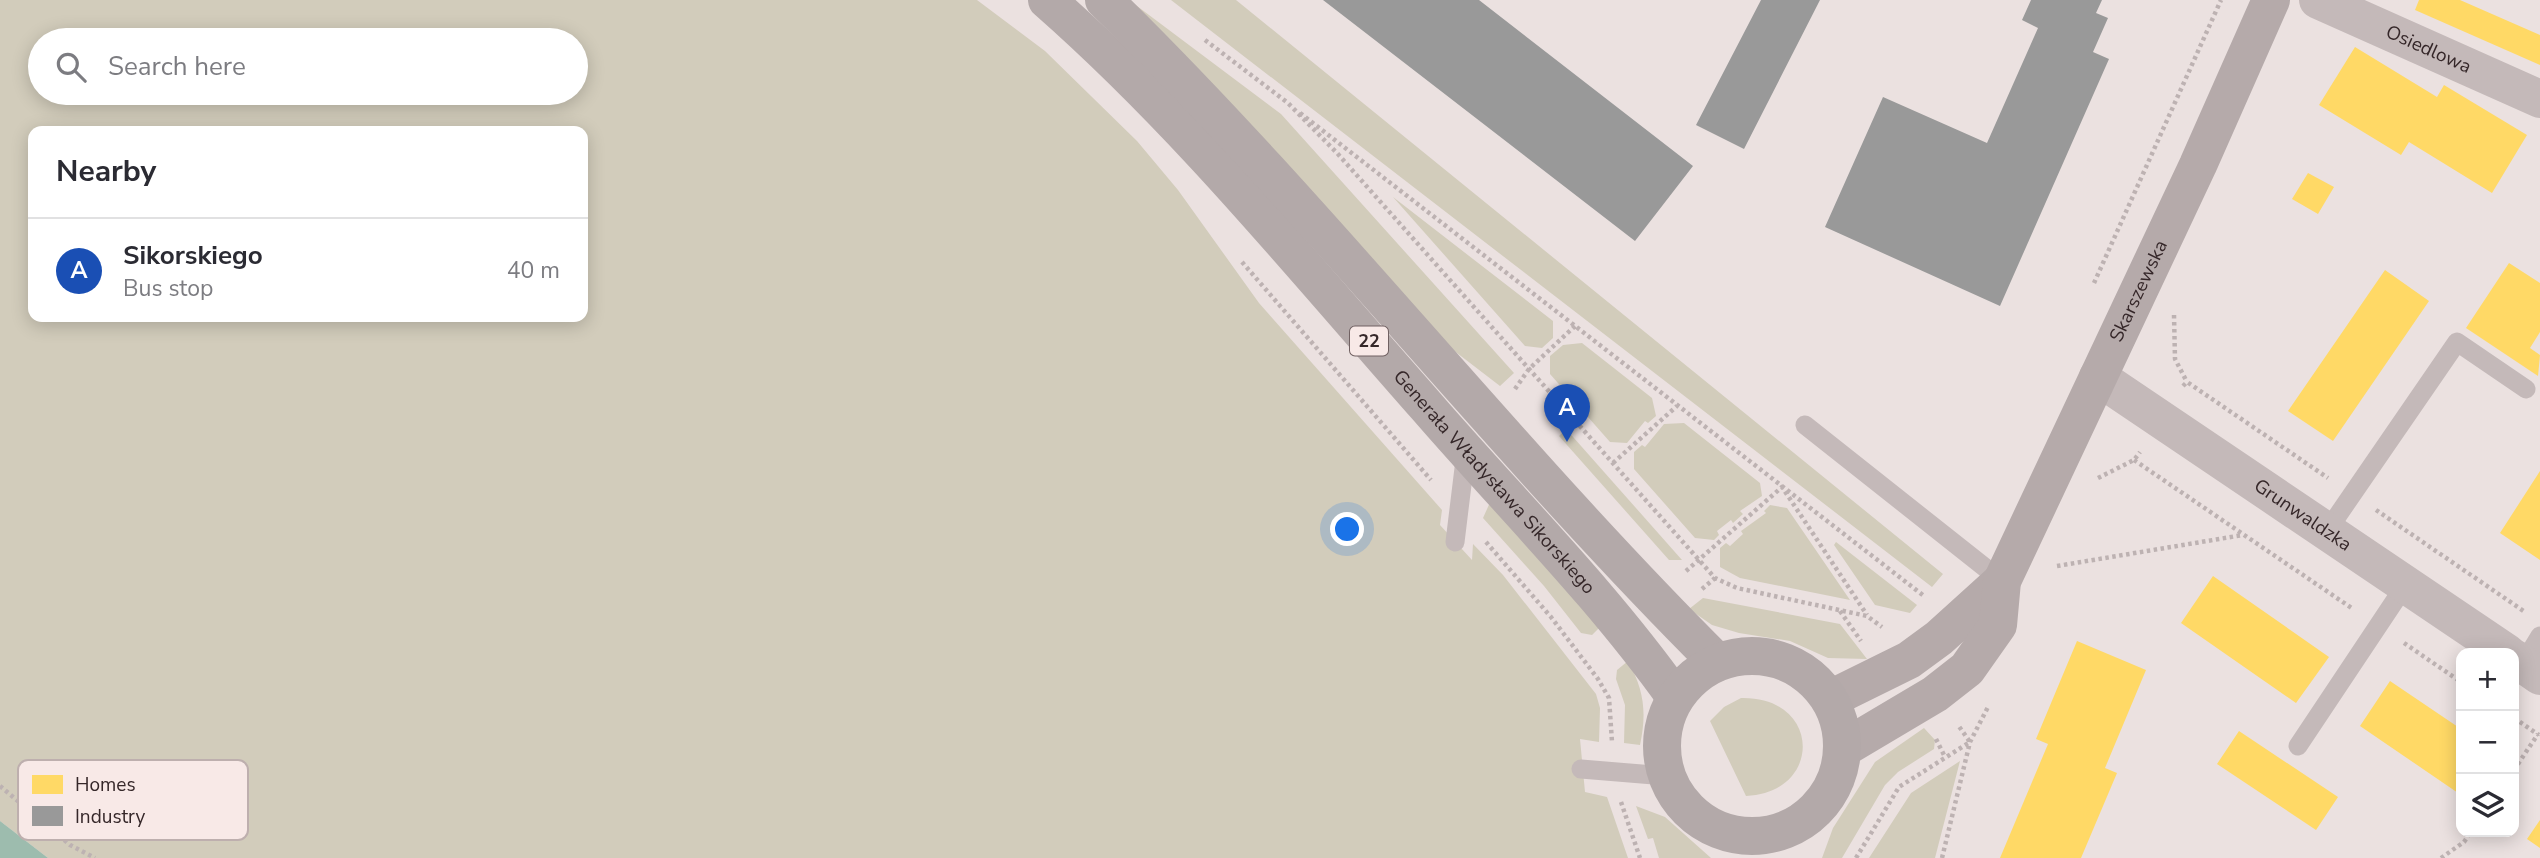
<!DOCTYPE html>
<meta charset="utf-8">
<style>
:root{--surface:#fff;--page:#f2f2f3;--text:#2b2b33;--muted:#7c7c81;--line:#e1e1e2;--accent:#0f766e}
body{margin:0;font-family:"Nunito Sans",sans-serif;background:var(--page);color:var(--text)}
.controls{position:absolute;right:21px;bottom:21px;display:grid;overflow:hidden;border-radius:14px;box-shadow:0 4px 18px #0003}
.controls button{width:63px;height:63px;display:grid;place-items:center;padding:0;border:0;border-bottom:2px solid var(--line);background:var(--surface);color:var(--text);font:35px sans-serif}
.you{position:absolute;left:1348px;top:530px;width:24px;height:24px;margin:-18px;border:5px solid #fff;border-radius:50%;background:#1a73e8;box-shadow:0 0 0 10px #1a73e833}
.badge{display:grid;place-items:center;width:46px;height:46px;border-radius:50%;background:var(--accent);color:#fff;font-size:23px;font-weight:700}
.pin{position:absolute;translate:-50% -58px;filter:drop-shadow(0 2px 4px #0008)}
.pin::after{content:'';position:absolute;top:37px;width:24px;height:21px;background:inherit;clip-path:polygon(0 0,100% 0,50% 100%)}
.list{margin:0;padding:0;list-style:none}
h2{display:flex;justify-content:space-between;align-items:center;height:91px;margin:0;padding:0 28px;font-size:30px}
h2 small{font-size:23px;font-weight:400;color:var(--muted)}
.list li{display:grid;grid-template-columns:46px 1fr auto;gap:21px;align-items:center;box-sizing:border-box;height:105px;padding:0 28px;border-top:2px solid var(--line)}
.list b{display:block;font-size:26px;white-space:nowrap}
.list p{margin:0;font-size:23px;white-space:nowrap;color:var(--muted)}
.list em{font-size:23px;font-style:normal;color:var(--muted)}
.icon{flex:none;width:38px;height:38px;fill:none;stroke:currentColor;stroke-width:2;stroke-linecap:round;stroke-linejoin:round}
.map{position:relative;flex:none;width:2540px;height:858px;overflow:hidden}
.search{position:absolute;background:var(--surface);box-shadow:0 4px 18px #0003;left:28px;top:28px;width:560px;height:77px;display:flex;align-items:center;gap:18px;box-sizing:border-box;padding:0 24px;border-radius:38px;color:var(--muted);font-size:26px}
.panel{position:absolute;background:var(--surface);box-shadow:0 4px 18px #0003;left:28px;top:126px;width:560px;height:196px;border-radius:14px}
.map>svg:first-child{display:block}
.green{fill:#d2ccbb;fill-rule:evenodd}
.water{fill:#9dbcae}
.homes{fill:#ffd966}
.industry{fill:#999}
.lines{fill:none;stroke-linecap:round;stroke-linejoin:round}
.path{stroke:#bdb2b2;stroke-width:4.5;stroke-dasharray:3.5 3.5;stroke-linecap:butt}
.lane{stroke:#c4b9b9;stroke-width:19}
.street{stroke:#c4b9b9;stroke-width:38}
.secondary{stroke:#b5aaaa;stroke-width:38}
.primary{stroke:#b3a9a9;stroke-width:38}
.labels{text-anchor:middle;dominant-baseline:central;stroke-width:7;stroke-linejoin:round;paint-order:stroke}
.shield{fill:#f8e9e7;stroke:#706162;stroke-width:2}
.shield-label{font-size:18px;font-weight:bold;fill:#352729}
.street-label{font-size:19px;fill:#352729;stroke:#f8e9e7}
.key{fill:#f8e9e7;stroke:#beafae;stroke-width:2}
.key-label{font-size:19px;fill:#352729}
</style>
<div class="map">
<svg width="2540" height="858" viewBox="0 0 2540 858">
<rect width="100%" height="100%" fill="#ebe1e0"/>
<path class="green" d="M0,0H977L1045,51L1137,141L1178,190L1259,303L1442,510L1440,525L1472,560L1473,544L1503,575L1596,694L1600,708L1599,742L1580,739L1585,792L1607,797L1628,858H48L0,821ZM40,40H576V93H40ZM33,131H583V317H33Z
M1129,0L1281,114L1514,373L1500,386L1427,330Z
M1171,0H1236L1943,574L1932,587Z
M1393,197L1553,321V338L1542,348L1525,346Z
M1582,343L1652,398L1656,416L1648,423L1645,421L1627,443L1610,442L1550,374V356L1563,345Z
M1684,423L1760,483L1762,496L1740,511L1743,514L1733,523L1731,520L1717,531L1719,535L1714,540L1695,538L1634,469V452L1642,445L1645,447L1664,424Z
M1566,429L1682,560H1669L1559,436Z
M1492,498L1601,626L1592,635L1581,633L1544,586L1483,518Z
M1770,505L1787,508L1850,600L1740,578L1720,567V548L1726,543L1730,546L1743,534L1741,531L1766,513L1764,511Z
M1836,542L1917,605L1910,613L1875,605L1834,545Z
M1703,598L1840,624L1867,659L1828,658L1790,641L1739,633L1712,625L1689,609Z
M1628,661C1644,690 1647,712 1640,745L1624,743L1625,705L1616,679L1617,670Z
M1741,698C1822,696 1823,793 1746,796L1710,721L1724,707Z
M1924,728L1935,740L1934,749L1898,772L1885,785L1842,858H1822L1833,828L1875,762Z
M1960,761L1935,858H1869L1911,793Z
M1636,806L1665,817L1711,858H1659L1653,838L1648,839Z"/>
<path class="water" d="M0,821L48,858H0Z"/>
<path class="homes" d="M2419,0H2460L2540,35V65L2415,10Z
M2355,47L2437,97L2444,85L2527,135L2492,193L2409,142L2401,155L2319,105Z
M2308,173L2334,187L2318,214L2292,199Z
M2509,263L2540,283V332L2530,348L2540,355L2538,376L2466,328Z
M2385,270L2429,301L2333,441L2288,411Z
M2540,471V560L2500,533Z
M2213,576L2329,657L2296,703L2181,623Z
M2077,641L2146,670L2105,768L2117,773L2081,858H2000L2048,744L2036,739Z
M2390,681L2461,729V795L2360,726Z
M2239,731L2338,797L2316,830L2217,764Z
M2540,820V848L2527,839Z"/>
<path class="industry" d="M1323,0H1479L1693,166L1635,241Z
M1761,0H1820L1744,149L1696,125Z
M2031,0H2102L2096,13L2108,18L2093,52L2109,59L2000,306L1825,227L1883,97L1987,143L2038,28L2022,20Z"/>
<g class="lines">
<path class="path" d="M1205,40L1288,103L1337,153L1715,578L1737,588L1867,616L1882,627
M1300,113L1924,596
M1242,262L1431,480
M2094,283L2221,0
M2174,315L2175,359L2187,382
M2183,386L2187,382L2328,478
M1515,389L1529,369L1575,326
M2134,460L2353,609
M1613,463L1677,406
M2098,478L2134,460L2140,452
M2376,510L2525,612
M1486,542L1551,617L1598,679L1609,698L1612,742
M2057,566L2243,535
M1686,571L1782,487L1867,615
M1702,589L1715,578
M1840,611L1861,641
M2404,643L2461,682
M2514,718L2539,735
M1936,739L1945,757
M2514,770L2538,734
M0,786L70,845L95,858
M1621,802L1640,858
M1856,858L1899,787L1970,742L1958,725
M1942,858L1970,742L1988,707
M2441,858L2464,842L2471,832"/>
<path class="lane" d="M1805,425L2002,581
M2327,531L2457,342L2526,389
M1455,542L1466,452
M2523,664L2540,636
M2298,746L2406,584
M1581,769L1666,776"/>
<g class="street">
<path id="s1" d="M2318,0L2540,99"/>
<path id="s2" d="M2098,377L2507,653"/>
<path d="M2514,658L2540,676"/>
</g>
<g class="secondary">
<path d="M1830,699L1909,660L1939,638L2002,581"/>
<path id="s3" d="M1844,748L1935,694L1967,669L1998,625L2002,581L2198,165L2271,0"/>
</g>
<g class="primary">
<path id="s4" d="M1047,0C1187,123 1304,268 1427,407C1510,503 1601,593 1675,697"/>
<path d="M1104,0C1319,210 1504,450 1717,662"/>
<circle cx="1752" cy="746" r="90"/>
</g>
</g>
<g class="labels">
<rect class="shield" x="1350" y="326.5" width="38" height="29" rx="5"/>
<g class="shield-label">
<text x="1369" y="341">22</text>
</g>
<g class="street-label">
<text stroke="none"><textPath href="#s1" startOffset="121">Osiedlowa</textPath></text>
<text stroke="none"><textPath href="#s3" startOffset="565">Skarszewska</textPath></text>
<text stroke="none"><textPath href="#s4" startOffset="658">Generała Władysława Sikorskiego</textPath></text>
<text stroke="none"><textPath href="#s2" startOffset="247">Grunwaldzka</textPath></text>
</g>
</g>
<rect x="18" y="760" width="230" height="80" rx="10" class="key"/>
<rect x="32" y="775" width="31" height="19" fill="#ffd966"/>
<rect x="32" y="806" width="31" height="20" fill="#999"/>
<g class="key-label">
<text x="75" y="791">Homes</text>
<text x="75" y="823">Industry</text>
</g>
</svg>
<div class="controls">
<button>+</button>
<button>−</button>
<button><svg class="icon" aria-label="layers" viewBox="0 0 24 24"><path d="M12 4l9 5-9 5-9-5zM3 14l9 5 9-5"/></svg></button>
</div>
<div class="you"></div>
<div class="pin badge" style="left:1567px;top:442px;background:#1a4fb4">A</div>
<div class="search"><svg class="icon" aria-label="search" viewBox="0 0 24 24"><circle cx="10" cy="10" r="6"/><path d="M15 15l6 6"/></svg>Search here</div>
<section class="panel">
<h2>Nearby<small></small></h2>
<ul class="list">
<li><span class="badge" style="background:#1a4fb4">A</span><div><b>Sikorskiego</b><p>Bus stop</p></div><em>40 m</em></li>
</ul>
</section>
</div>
